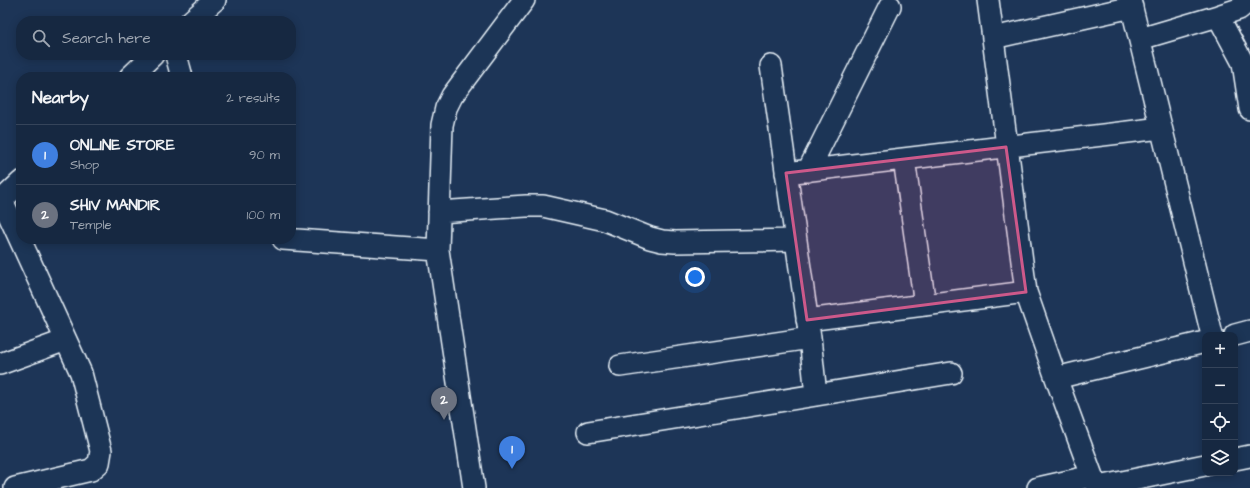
<!DOCTYPE html>
<meta charset="utf-8">
<style>
:root{--surface:#162841;--page:#1f3048;--text:#f1f3f6;--muted:#9ea6b1;--line:#35445a;--accent:#8c9099}
body{margin:0;font-family:"Architects Daughter",sans-serif;background:var(--page);color:var(--text)}
.controls{position:absolute;right:12px;bottom:12px;display:grid;overflow:hidden;border-radius:8px;box-shadow:0 2px 10px #0003}
.controls button{width:36px;height:36px;display:grid;place-items:center;padding:0;border:0;border-bottom:1px solid var(--line);background:var(--surface);color:var(--text);font:20px sans-serif}
.you{position:absolute;left:695px;top:277px;width:14px;height:14px;margin:-10px;border:3px solid #fff;border-radius:50%;background:#1a73e8;box-shadow:0 0 0 6px #1a73e833}
.badge{display:grid;place-items:center;width:26px;height:26px;border-radius:50%;background:var(--accent);color:#fff;font-size:13px;font-weight:700}
.pin{position:absolute;translate:-50% -33px;filter:drop-shadow(0 1px 2px #0008)}
.pin::after{content:'';position:absolute;top:21px;width:14px;height:12px;background:inherit;clip-path:polygon(0 0,100% 0,50% 100%)}
.list{margin:0;padding:0;list-style:none}
h2{display:flex;justify-content:space-between;align-items:center;height:52px;margin:0;padding:0 16px;font-size:17px}
h2 small{font-size:13px;font-weight:400;color:var(--muted)}
.list li{display:grid;grid-template-columns:26px 1fr auto;gap:12px;align-items:center;box-sizing:border-box;height:60px;padding:0 16px;border-top:1px solid var(--line)}
.list b{display:block;font-size:15px;white-space:nowrap}
.list p{margin:0;font-size:13px;white-space:nowrap;color:var(--muted)}
.list em{font-size:13px;font-style:normal;color:var(--muted)}
.icon{flex:none;width:22px;height:22px;fill:none;stroke:currentColor;stroke-width:2;stroke-linecap:round;stroke-linejoin:round}
.map{position:relative;flex:none;width:1250px;height:488px;overflow:hidden}
.search{position:absolute;background:var(--surface);box-shadow:0 2px 10px #0003;left:16px;top:16px;width:280px;height:44px;display:flex;align-items:center;gap:10px;box-sizing:border-box;padding:0 14px;border-radius:16px;color:var(--muted);font-size:15px}
.panel{position:absolute;background:var(--surface);box-shadow:0 2px 10px #0003;left:16px;top:72px;width:280px;height:172px;border-radius:16px}
.map>svg:first-child{display:block}
.lines{fill:none;stroke-linecap:round;stroke-linejoin:round}
.minor-casing{stroke:#e8f1f8;stroke-width:24}
.minor{stroke:#1d3557;stroke-width:21}
.marked{fill:#cd598a;fill-opacity:0.2;stroke:#cd598a;stroke-width:3;stroke-linejoin:round}
</style>
<div class="map">
<svg width="1250" height="488" viewBox="0 0 1250 488">
<rect width="100%" height="100%" fill="#1d3557"/>
<filter id="ink" filterUnits="userSpaceOnUse"><feTurbulence type="fractalNoise" baseFrequency=".025" numOctaves="2"/><feDisplacementMap in="SourceGraphic" scale="8" xChannelSelector="R" yChannelSelector="G"/><feConvolveMatrix kernelMatrix="1 2 1 2 8 2 1 2 1" color-interpolation-filters="sRGB"/></filter>
<g filter="url(#ink)">
<g class="lines">
<g class="minor-casing">
<path id="minor" d="M988,0L1026,292L1056,378L1092,476L1098,488
M1130,0L1212,335
M1218,16L1243,63L1250,109
M191,21L215,0
M993,38L1132,7
M1140,39L1218,16L1239,9L1250,0
M176,55L182,77
M771,66L810,338L816,395
M130,77L153,55
M904,159L925,305
M808,171L890,6
M786,173L1161,128
M2,200L81,373L101,451L99,463L91,470L15,488
M0,202L21,182
M439,212L526,206H543L605,220L650,238L662,241L675,242L796,240
M283,239L438,250
M807,320L1026,292
M1235,335L1250,331
M0,364L66,340
M620,366L810,338
M1056,378L1205,342
M588,432L951,373
M1235,459L1250,456
M1098,487L1205,465
M474,488L438,250L442,125L446,108L452,96L524,0
M1038,488L1092,476"/>
</g>
<use href="#minor" class="minor"/>
</g>
</g>
<path class="marked" d="M1006,147L1026,292L807,320L786,173Z"/>
</svg>
<div class="controls">
<button>+</button>
<button>−</button>
<button><svg class="icon" aria-label="locate" viewBox="0 0 24 24"><circle cx="12" cy="12" r="6"/><path d="M12 2v4M12 18v4M2 12h4M18 12h4"/></svg></button>
<button><svg class="icon" aria-label="layers" viewBox="0 0 24 24"><path d="M12 4l9 5-9 5-9-5zM3 14l9 5 9-5"/></svg></button>
</div>
<div class="you"></div>
<div class="pin badge" style="left:512px;top:469px;background:#3f7fe0">1</div>
<div class="pin badge" style="left:444px;top:420px;background:#6b7280">2</div>
<div class="search"><svg class="icon" aria-label="search" viewBox="0 0 24 24"><circle cx="10" cy="10" r="6"/><path d="M15 15l6 6"/></svg>Search here</div>
<section class="panel">
<h2>Nearby<small>2 results</small></h2>
<ul class="list">
<li><span class="badge" style="background:#3f7fe0">1</span><div><b>ONLINE STORE</b><p>Shop</p></div><em>90 m</em></li>
<li><span class="badge" style="background:#6b7280">2</span><div><b>SHIV MANDIR</b><p>Temple</p></div><em>100 m</em></li>
</ul>
</section>
</div>
